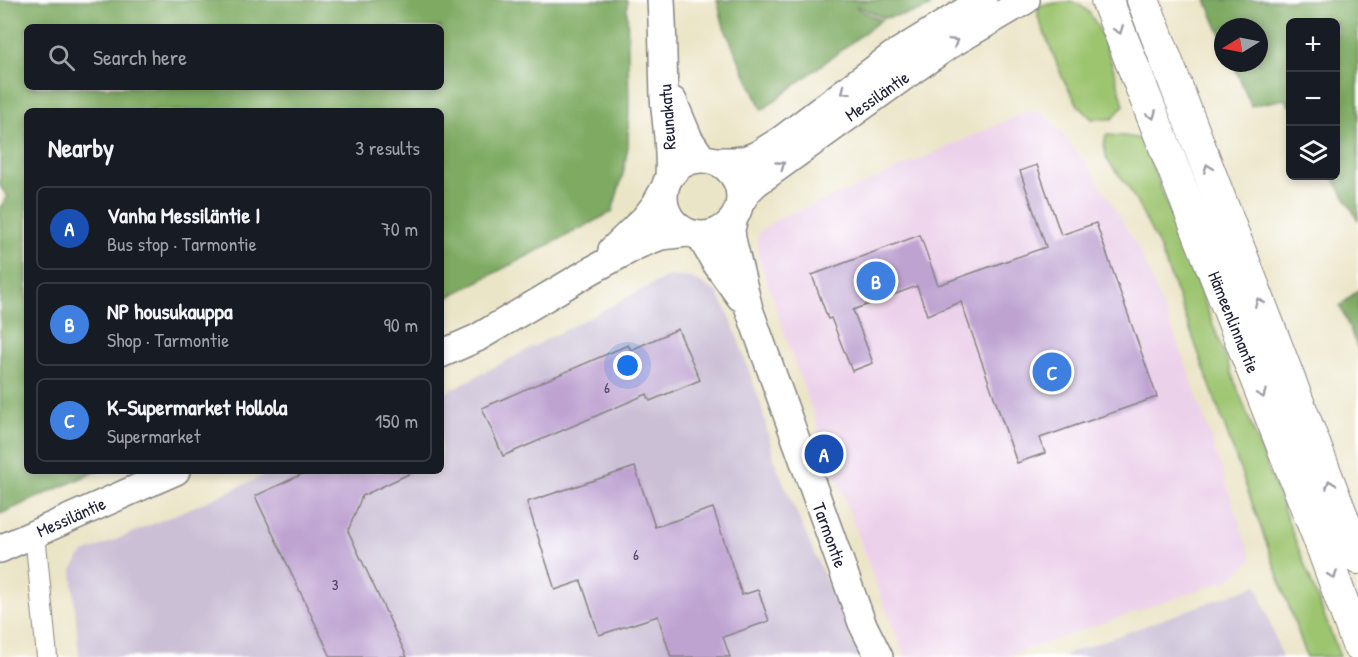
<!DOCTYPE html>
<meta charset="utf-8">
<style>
:root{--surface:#171b24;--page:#242831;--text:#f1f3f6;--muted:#9ea1a6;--line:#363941;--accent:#db2777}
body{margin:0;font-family:"Patrick Hand",sans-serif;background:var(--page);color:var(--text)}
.controls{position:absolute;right:18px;top:18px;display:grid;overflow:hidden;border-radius:9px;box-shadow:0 3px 9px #0003}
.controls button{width:54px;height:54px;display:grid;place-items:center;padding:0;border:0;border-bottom:2px solid var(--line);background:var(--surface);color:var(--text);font:30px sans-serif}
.compass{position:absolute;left:1214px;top:18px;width:54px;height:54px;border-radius:50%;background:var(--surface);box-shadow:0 3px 9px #0003;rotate:260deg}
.you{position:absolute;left:628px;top:366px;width:21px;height:21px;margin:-15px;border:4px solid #fff;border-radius:50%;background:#1a73e8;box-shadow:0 0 0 9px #1a73e833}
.badge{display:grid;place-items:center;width:39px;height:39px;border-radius:50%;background:var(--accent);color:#fff;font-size:20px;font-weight:700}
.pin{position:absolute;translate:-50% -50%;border:3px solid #fff;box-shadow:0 2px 6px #0006}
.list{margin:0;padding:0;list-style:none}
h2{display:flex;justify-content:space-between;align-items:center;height:78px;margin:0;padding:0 24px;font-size:26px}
h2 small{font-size:20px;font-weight:400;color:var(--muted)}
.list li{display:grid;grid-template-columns:39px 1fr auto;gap:18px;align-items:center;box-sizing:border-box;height:84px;margin:0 12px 12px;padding:0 12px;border:2px solid var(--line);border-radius:9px}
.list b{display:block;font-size:22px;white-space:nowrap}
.list p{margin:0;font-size:20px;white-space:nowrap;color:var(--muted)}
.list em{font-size:20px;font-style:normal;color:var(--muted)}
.icon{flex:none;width:33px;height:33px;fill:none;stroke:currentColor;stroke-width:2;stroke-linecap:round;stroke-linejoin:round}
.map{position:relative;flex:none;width:1358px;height:657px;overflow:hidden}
.search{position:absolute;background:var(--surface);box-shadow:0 3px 9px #0003;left:24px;top:24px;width:420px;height:66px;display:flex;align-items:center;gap:15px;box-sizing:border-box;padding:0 21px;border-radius:9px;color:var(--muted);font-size:22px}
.panel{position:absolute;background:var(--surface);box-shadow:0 3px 9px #0003;left:24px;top:108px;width:420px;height:366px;border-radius:9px}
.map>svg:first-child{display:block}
.built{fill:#ecd1ea}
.industrial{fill:#cbbfd5}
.green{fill:#9dc570;stroke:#607456;stroke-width:1.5}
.forest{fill:#7eaa62;stroke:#50664e;stroke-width:1.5;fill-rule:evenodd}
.building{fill:#bea3d1}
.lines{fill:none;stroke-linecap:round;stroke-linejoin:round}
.street-casing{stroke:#868481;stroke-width:22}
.secondary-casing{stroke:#868481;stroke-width:30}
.primary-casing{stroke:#868481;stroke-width:34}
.street{stroke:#fff;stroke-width:20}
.secondary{stroke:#fff;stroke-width:27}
.primary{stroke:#fff;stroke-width:32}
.oneway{stroke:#9c9ca7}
.labels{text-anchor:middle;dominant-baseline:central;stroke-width:4.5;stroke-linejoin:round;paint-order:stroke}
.number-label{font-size:15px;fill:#494260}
.street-label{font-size:18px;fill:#22223b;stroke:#fff}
</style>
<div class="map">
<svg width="1358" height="657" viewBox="0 0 1358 657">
<rect width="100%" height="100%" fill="#fff"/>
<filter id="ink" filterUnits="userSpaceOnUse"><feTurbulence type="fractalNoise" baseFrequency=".0167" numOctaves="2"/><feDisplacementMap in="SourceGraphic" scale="12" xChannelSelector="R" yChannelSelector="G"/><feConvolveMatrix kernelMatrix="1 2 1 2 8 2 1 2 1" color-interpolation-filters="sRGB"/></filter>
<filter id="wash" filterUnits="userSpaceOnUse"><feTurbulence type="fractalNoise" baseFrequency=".008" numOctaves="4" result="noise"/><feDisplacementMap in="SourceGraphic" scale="24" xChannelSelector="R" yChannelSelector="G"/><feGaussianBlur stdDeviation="1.35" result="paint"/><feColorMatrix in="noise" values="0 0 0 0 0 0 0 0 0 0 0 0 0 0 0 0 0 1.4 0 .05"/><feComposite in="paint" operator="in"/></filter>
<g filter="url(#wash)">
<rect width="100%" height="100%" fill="#ebe5c7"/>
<path class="built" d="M1026,112H1042L1060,131L1094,174L1141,253L1186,364L1252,560L1230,579L1006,657H906L885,608L804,389L758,256L757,244L758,234L764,228L777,219L862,185Z"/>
<path class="industrial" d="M668,276L691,278L717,292L730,317L760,402L776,465L813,551L860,657H79L72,570L82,554L219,496L274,471H441V395Z
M1257,585L1282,657H1059Z"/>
<path class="green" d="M1071,1C1075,3 1080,5 1084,8C1102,21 1117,82 1124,105L1112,119H1092L1078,105L1063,79L1038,17V6Z
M1106,135L1124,136L1142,139L1340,657H1307L1186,318L1159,246L1128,186L1107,160L1104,145Z"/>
<path class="forest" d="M0,0H627L629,104L628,147L623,174L612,212L441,301V111H27V471H97L0,514V207L8,197L0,186ZM27,27H441V87H27Z
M717,0H932L931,6L918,12L884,18L857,6L858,9L881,20L762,110L724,27Z
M1206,0H1358V220L1332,176H1336V22H1290V107L1285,99L1251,106L1233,63H1259V27H1223V40Z
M1358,290V349L1340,306Z"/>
<g id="blocks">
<path class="building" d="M1037,165L1061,235L1096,223L1157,397L1040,438L1045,453L1017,463L961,302L927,315L917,286L853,310L873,363L852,371L831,318L828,319L812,275L920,235L938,285L1046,247L1020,171Z
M678,329L700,380L650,401L647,394L503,456L482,408L628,345L631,350Z
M635,467L655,527L713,508L742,595L758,590L769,621L723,637L730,657H671L658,616L599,635L581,581L555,590L527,502Z
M309,471H415L362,496L348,531L407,657H331L255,496Z"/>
</g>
</g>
<g filter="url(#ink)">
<use href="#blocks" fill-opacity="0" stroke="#868481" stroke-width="1.5"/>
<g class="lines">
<g class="street-casing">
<path id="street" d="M35,534L47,657"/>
</g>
<g class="secondary-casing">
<path id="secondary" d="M661,0C663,33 663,65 664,97C666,124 671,150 669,176
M673,101L689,139L702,158
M664 197a38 38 0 1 1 76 0a38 38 0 1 1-76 0Z
M714,161H733L747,159L757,155L781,140L892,56L983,0
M739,205L748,191L756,183L906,75L951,44L1026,0
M734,218L731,229L732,239L749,309L862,623L879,657
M700,236L715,262L740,297
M612,250L645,218L655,205L664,189
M441,354L477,338L592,270L638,245L661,236L687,233
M0,549L176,471"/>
</g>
<g class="primary-casing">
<path id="primary" d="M1107,0L1320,541L1358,645
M1143,0L1358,558"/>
</g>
<use href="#street" class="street"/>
<use href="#secondary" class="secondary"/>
<use href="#primary" class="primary"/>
</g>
<defs><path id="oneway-chevron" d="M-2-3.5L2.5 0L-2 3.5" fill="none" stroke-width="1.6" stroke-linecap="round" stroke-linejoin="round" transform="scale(1.5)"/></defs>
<g class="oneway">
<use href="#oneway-chevron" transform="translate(1119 30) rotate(69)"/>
<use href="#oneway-chevron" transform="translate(954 42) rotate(-32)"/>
<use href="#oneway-chevron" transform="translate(845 91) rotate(142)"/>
<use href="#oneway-chevron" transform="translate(1152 115) rotate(68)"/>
<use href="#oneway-chevron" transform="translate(781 165) rotate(-36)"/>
<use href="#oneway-chevron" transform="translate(1208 168) rotate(-111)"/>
<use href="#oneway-chevron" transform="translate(1259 302) rotate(-111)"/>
<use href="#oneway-chevron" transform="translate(1262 394) rotate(68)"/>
<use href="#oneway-chevron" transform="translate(1330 484) rotate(-111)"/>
<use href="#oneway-chevron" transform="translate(1333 575) rotate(70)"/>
</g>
</g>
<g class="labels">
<g class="number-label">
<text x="607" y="387">6</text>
<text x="636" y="554">6</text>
<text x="335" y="584">3</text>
</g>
<g class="street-label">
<text transform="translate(877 96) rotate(-35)">Messiläntie</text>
<text transform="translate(667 117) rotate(-94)">Reunakatu</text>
<text transform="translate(1234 322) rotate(68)">Hämeenlinnantie</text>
<text transform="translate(71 517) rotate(-24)">Messiläntie</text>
<text transform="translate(830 535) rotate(70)">Tarmontie</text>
</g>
</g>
</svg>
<div class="controls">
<button>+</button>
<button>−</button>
<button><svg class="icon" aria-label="layers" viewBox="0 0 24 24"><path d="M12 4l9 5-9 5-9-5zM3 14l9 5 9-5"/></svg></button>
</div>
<svg class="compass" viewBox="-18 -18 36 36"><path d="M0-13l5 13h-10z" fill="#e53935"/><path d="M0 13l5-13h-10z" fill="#9ea1a6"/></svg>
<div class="you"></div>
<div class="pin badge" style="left:824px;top:454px;background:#1a4fb4">A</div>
<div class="pin badge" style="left:876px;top:281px;background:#3f7fe0">B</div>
<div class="pin badge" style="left:1052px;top:372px;background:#3f7fe0">C</div>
<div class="search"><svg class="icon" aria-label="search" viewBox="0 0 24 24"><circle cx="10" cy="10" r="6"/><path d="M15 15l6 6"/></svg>Search here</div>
<section class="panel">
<h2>Nearby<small>3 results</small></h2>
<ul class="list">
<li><span class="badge" style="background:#1a4fb4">A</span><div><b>Vanha Messiläntie I</b><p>Bus stop · Tarmontie</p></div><em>70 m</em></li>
<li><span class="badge" style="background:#3f7fe0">B</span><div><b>NP housukauppa</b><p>Shop · Tarmontie</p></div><em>90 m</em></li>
<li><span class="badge" style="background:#3f7fe0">C</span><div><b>K-Supermarket Hollola</b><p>Supermarket</p></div><em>150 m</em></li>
</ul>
</section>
</div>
